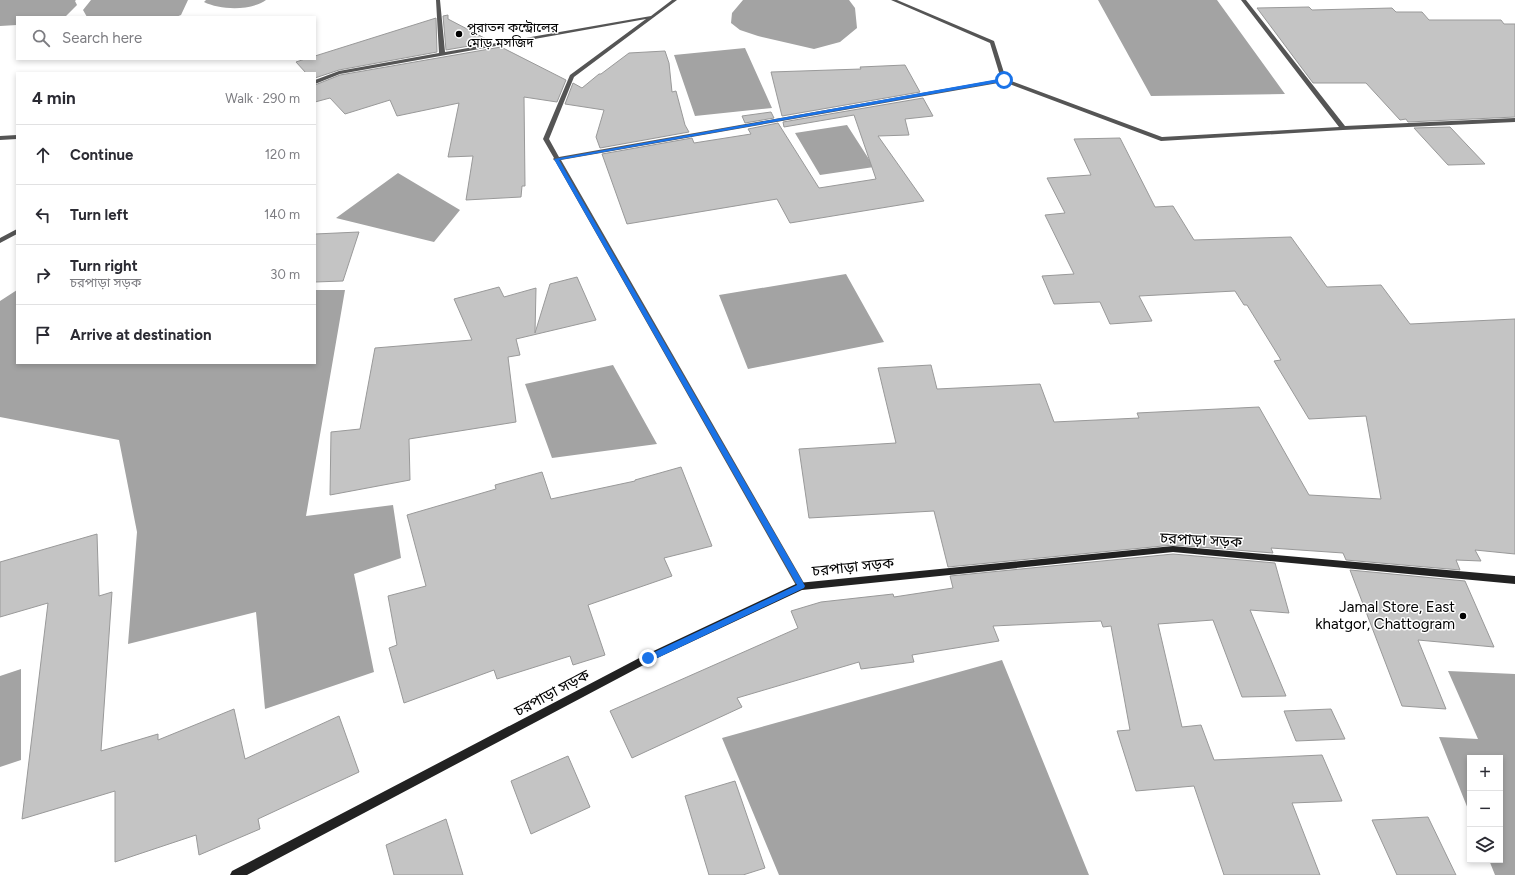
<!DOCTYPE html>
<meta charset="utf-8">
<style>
:root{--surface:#fff;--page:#f7f7f7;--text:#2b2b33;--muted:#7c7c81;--line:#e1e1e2}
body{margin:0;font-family:Figtree,"Noto Sans Bengali",sans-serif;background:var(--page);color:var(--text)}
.controls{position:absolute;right:12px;bottom:12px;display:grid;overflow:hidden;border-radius:0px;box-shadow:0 2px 6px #0003}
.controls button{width:36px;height:36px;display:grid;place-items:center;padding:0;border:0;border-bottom:1px solid var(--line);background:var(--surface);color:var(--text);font:20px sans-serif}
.stop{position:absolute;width:12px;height:12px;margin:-9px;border:3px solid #1a73e8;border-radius:50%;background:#fff}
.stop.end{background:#1a73e8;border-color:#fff;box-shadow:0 1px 4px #0008}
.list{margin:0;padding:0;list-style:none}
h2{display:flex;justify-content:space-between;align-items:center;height:52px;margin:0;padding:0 16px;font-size:17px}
h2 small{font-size:13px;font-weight:400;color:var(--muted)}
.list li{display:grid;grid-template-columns:26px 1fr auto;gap:12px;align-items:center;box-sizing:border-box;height:60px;padding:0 16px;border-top:1px solid var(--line)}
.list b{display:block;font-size:15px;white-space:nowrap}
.list p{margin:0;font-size:13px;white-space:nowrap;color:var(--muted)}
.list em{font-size:13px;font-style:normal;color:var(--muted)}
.icon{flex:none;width:22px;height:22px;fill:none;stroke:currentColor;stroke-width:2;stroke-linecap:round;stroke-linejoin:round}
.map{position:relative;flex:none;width:1515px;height:875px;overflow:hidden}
.search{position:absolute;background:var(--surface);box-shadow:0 2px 6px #0003;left:16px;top:16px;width:300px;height:44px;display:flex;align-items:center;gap:10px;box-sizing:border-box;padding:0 14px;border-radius:0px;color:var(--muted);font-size:15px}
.panel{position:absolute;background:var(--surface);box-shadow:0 2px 6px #0003;left:16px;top:72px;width:300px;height:292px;border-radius:0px}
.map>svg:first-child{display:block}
.water{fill:#a3a3a3}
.building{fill:#c4c4c4;stroke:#999}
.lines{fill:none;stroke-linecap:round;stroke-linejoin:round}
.street{fill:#555;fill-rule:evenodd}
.secondary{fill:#222;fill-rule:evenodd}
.route{fill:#1a73e8}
.poi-dot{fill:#000;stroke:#fff;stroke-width:1.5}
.labels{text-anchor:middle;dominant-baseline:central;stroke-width:3;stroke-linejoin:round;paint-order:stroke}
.far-poi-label{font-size:13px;fill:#000;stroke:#fff;text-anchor:start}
.street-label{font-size:15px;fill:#000;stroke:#fff}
.poi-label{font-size:15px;fill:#000;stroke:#fff;text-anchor:end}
</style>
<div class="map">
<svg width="1515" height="875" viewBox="0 0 1515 875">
<rect width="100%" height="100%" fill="#fff"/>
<path class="water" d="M0,0H76L75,1L77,5L65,17H17V25L0,26Z
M91,0H188L181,15L176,17H87L83,10Z
M206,0H266C251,11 220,10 204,2Z
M743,0H849L855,8L857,28L840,42L814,49L758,36L740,30L731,23L732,13Z
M1098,0H1217L1285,94L1151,96Z
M745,48L772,108L695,116L674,55Z
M847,125L874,167L820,175L795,133Z
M398,173L460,210L434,242L336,218Z
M846,274L884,342L748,369L719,295Z
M17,290V363H315V290H345L306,516L393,505L401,558L354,574L374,672L265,709L256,612L128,644L137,532L119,440L0,417V301Z
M613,365L657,444L552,458L525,384Z
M1002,660L1089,875H779L722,738Z
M21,669V760L0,767V676Z
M1448,671L1515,674V875H1495L1489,860H1500V758H1470V814L1439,737L1478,739Z"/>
<path class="building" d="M1309,7L1312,10L1392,8L1396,12H1422L1429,20H1501L1504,24H1515V117L1408,122L1406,119L1400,120L1366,83H1313L1257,8Z
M448,15V19L492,42L446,50L443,16Z
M436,18L437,52L339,70L315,78V73H306L296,62L305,59H315V56Z
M501,47L566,80L557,102L524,97L525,186H522L521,197L466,200L473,156L448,157L459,103L397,116L390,100L345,114L330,98L315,102V85L340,75Z
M665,51L669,63L672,92L676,91L685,125L689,132L600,148L596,137L604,110L565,104L573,83L582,88L599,74H601L629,53Z
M905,65L920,92L782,116L771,72L861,69L860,67Z
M923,98L933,116L905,119L909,135L878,136L924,201L790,223L777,199L627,224L602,154L692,138L694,143L751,134L748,129L778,123L819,188L876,179L854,115L784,127L783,122Z
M771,112L774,118L745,123L742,116Z
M1450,127L1485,164L1448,165L1414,128Z
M1120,138L1155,207L1173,206L1194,240L1291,237L1327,287L1381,285L1410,324L1515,319V554L1475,550L1481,561L1456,560L1460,570L1346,560L1343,553L1271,548L1273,553L1173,545L948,567L934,511L809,518L799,449L896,443L878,368L931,365L937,389L1040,384L1054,422L1139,418L1137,413L1259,407L1309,495L1381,499L1366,416L1309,419L1274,361L1281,360L1247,305H1244L1235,291L1139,296L1152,321L1110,324L1100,302L1054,304L1042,276L1074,274L1045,215L1065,213L1047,178L1091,175L1074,139Z
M359,232L343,281L315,282V234Z
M577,277L596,320L516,339L520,355L508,357L516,422L409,439L410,480L330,495L331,432L360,429L375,348L472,340L454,299L499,287L504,297L536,288L535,333L550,284Z
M681,467L712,546L664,558L672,576L588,605L605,655L573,665L570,656L497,679L494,670L404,703L389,648L397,645L388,596L426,586L407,515L496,489L495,485L542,472L551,499L635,481V480Z
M97,534L99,596L112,592L101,751L158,734V740L234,709L245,759L339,716L359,772L258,819L260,829L199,855L196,835L115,862V791L22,819L48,603L0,617V562Z
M1173,554L1275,563L1289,613L1250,610L1286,696L1242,697L1213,620L1158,624L1182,727L1201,725L1214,760L1322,755L1342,801L1292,803L1320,875H1224L1194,786L1136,791L1117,731L1130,730L1111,626L1103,627L1101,621L993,626L999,641L912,655L914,662L861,669L859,662L737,698L742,707L632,758L610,711L798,628L791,611L821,602L893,594L894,597L953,588L950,576Z
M1350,570L1465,581L1494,647L1418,640L1446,709L1402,706Z
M1331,709L1345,739L1296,741L1284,711Z
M568,756L590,807L531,834L511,781Z
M735,781L765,868L743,875H709L685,796Z
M1428,817L1456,875H1397L1372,820Z
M446,819L463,875H394L386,845Z"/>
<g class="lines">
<path class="street" d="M436,0H440L445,52L651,16L672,0H677L574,77L549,139L559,157L1001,79L990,43L891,0H897L994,41L1006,79L1162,137L1339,127L1241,0H1246L1345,126L1515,118V122L1343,130L1161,141L1004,82L561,160L804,583L806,586L804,589L801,590L798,589L555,161L553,159L554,158L543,139L570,75L646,19L340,74L315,84V80L339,71L439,53Z
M17,135V139L0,140V136Z
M17,229V234L0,243V238Z"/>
<path class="secondary" d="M1173,546L1515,576V584L1173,552L802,590L651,661L247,875H230L232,871L645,655L798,583Z"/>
</g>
<path class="route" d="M1004,78L1006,81L559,160L805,586L804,588L651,661H646V656L797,585L554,159Z"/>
<g class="poi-dot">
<circle cx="459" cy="34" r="4"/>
<circle cx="1463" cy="616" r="4"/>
</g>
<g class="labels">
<g class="far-poi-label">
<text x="467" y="27">পুরাতন কন্ট্রোলের<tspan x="467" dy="15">মোড় মসজিদ</tspan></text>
</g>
<g class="street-label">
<text transform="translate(1201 540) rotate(3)">চরপাড়া সড়ক</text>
<text transform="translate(853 567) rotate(-6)">চরপাড়া সড়ক</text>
<text transform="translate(552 693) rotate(-28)">চরপাড়া সড়ক</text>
</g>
<g class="poi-label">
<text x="1455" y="607">Jamal Store, East<tspan x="1455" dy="17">khatgor, Chattogram</tspan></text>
</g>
</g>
</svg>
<div class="controls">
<button>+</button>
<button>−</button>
<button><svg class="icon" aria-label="layers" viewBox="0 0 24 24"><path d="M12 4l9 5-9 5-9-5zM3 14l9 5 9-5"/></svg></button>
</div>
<div class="stop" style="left:1004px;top:80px"></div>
<div class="stop end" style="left:648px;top:658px"></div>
<div class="search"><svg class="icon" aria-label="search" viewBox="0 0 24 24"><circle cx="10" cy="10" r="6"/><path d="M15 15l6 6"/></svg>Search here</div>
<section class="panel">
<h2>4 min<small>Walk · 290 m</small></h2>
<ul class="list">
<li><svg class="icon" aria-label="ahead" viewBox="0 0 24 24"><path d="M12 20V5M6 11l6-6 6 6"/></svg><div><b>Continue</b></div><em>120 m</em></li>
<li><svg class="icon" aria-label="left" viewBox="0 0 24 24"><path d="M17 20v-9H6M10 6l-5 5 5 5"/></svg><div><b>Turn left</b></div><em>140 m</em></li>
<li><svg class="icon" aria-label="right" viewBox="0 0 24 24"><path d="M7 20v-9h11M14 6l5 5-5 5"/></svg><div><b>Turn right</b><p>চরপাড়া সড়ক</p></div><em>30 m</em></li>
<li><svg class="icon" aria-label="arrive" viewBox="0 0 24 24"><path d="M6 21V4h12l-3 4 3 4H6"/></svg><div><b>Arrive at destination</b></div></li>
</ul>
</section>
</div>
